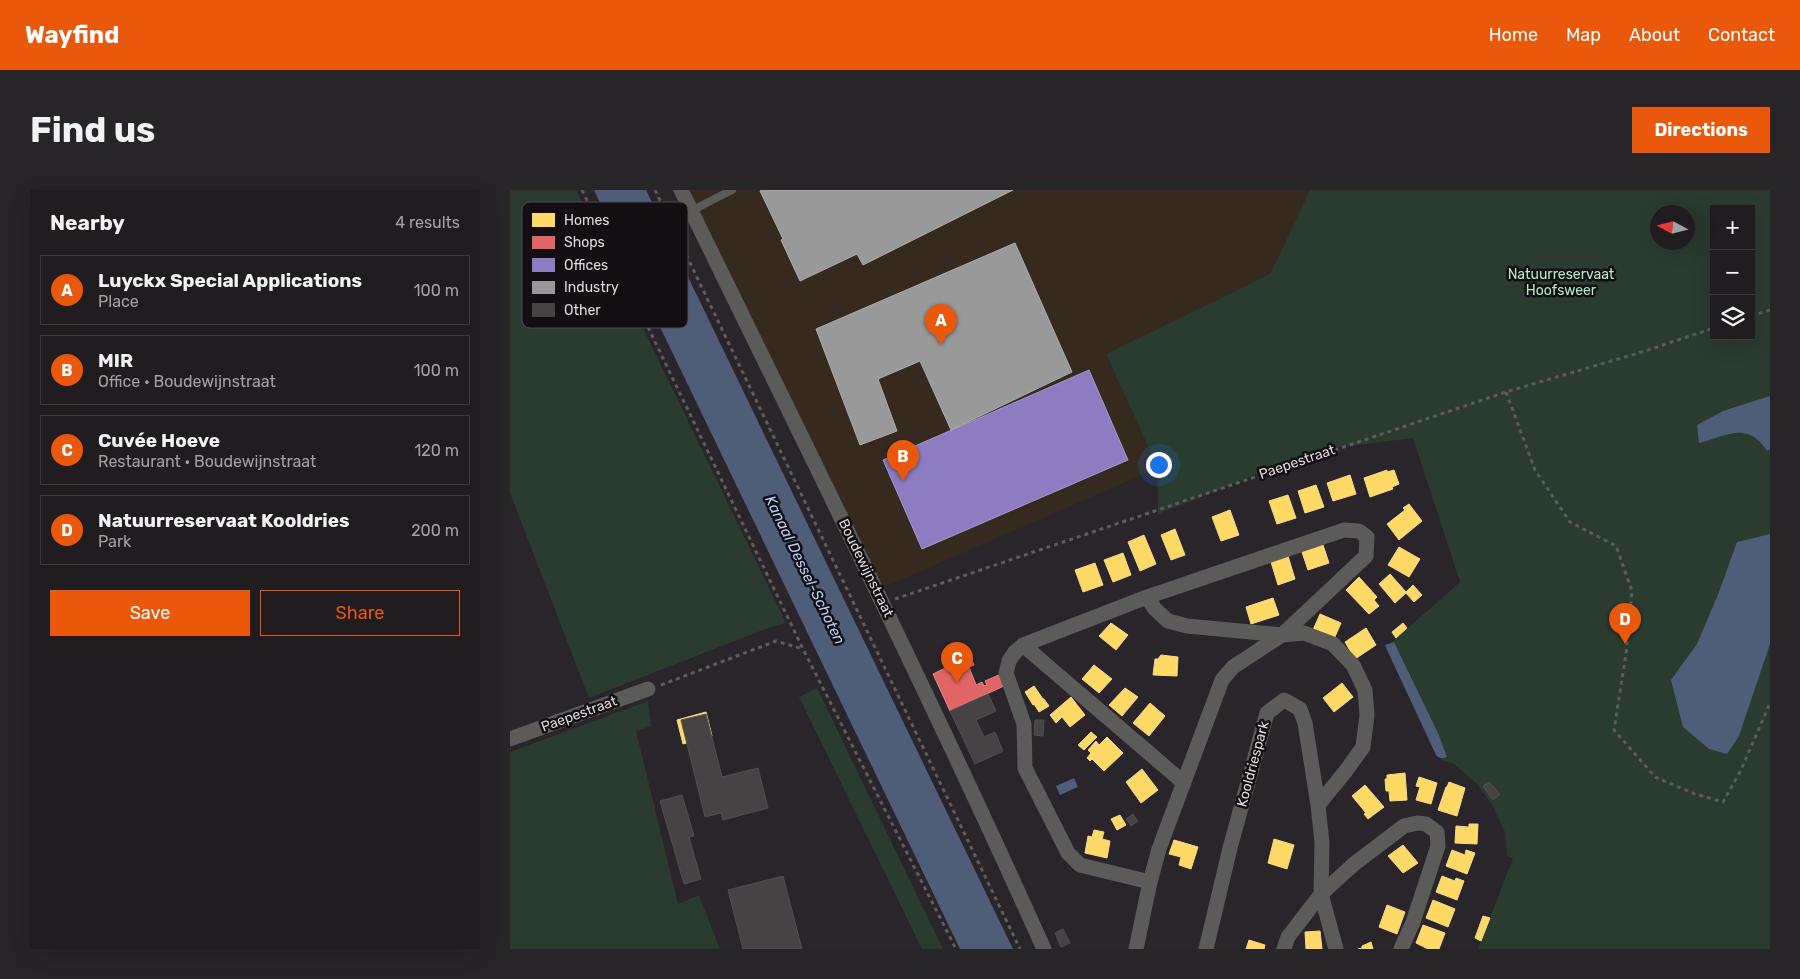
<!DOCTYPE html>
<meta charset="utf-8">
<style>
:root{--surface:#201c20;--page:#282529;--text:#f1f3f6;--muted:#a2a1a5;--line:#3d3a3e;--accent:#ea580c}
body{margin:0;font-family:Rubik,sans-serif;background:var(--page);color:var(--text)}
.controls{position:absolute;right:15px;top:15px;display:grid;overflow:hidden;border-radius:0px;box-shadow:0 5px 20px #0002}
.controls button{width:45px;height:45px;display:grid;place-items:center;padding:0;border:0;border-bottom:1px solid var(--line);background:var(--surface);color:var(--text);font:25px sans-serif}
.compass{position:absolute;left:1140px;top:15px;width:45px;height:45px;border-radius:50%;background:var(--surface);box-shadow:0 5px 20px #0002;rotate:277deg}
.you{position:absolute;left:648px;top:274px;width:18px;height:18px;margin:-12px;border:4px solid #fff;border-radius:50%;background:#1a73e8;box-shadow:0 0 0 8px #1a73e833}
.badge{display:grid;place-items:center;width:32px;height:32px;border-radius:50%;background:var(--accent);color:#fff;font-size:16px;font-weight:700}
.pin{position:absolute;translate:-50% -41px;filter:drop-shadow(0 1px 2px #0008)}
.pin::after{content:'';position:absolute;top:26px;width:18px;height:15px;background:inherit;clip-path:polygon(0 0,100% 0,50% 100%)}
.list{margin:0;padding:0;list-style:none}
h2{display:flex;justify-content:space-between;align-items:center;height:65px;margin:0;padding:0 20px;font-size:21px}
h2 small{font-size:16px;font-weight:400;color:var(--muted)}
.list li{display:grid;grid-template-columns:32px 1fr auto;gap:15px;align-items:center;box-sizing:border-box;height:70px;margin:0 10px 10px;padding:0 10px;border:1px solid var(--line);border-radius:0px}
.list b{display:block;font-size:19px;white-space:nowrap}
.list p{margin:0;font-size:16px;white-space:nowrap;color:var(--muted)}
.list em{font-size:16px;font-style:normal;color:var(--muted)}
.actions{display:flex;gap:10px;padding:15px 20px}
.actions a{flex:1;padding:11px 0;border:1px solid var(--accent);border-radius:0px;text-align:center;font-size:18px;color:var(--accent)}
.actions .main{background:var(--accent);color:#fff}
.icon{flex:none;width:28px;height:28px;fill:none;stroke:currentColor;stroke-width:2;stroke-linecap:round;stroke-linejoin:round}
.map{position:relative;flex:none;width:1260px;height:759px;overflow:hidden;border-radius:0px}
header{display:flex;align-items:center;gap:30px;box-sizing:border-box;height:70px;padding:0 25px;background:var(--accent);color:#fff}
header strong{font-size:24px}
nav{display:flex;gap:28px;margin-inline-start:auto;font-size:18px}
.intro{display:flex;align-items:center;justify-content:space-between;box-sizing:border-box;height:120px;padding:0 30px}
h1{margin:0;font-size:35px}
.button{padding:12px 22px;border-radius:0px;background:var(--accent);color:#fff;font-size:18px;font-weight:700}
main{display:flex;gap:30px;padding:0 30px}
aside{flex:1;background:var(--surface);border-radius:0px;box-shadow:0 5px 20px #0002}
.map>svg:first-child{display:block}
.industrial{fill:#362a1f}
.green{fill:#2a3b30;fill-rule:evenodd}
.water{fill:#4f5e78}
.homes{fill:#ffd966;stroke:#f5d98a}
.shops{fill:#e06666;stroke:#e0898a}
.offices{fill:#8e7cc3;stroke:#a698cb}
.industry{fill:#999;stroke:#aeacae}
.building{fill:#474344;stroke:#524e4f}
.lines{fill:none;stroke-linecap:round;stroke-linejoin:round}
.path{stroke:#5d5c5d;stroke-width:3;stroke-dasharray:4 4;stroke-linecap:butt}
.lane{stroke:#5b5b5a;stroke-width:8}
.street{stroke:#5b5b5a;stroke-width:15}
.labels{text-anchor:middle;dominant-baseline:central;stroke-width:5;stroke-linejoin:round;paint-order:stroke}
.park-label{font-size:14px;fill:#b1eac3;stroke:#120e11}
.street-label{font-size:14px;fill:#dfdadf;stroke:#120e11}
.water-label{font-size:15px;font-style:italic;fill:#b3cdf6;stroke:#120e11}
.key{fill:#120e11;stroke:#504b4f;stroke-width:1}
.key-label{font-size:14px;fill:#dfdadf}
</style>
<header>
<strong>Wayfind</strong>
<nav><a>Home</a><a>Map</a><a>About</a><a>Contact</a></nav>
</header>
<div class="intro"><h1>Find us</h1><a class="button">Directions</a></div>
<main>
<aside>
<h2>Nearby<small>4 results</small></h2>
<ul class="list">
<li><span class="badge">A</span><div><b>Luyckx Special Applications</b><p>Place</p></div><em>100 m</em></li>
<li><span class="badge">B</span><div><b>MIR</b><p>Office · Boudewijnstraat</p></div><em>100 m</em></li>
<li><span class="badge">C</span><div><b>Cuvée Hoeve</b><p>Restaurant · Boudewijnstraat</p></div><em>120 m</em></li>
<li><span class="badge">D</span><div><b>Natuurreservaat Kooldries</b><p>Park</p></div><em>200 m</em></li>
</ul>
<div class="actions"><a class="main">Save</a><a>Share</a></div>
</aside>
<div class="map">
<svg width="1260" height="759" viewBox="0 0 1260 759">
<rect width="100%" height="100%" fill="#2a252a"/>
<path class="industrial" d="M177,0H800L760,84L596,164L648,278L372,398Z"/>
<path class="green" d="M0,0H66L276,433L258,438L79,508L0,303Z
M800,0H1260V759H968L1003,668L997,666L995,642L981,613L967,594L944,574L931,570L937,567L929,545L890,463L880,454L950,392L903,248L807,260L648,324V278L596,164L760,84ZM1204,19H1241V146H1204ZM1148,22H1178V52H1148Z
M307,498L433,759H412L289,507Z
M138,511L141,536L126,541L168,714L189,705L210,759H0V562Z"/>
<path class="water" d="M84,0H136L503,759H450Z
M1260,206V259L1257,261C1238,231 1218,245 1189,253L1187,235L1213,221Z
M1260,344V454L1229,546L1217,564L1199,559L1173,537L1161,490L1187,454L1209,402L1227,352Z
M884,452L929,545L937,567C933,569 929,569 926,565L878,462L875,455Z
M564,588L568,597L550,605L546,596Z"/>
<path class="homes" d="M877,280V282L884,280L889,294L882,297L883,299L860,307L854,288Z
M840,285L846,304L823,311L817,293Z
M806,295L814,317L795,323L788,301Z
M778,305L786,328L767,334L759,311Z
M899,314L912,331L889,350L877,334L895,320L893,318Z
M720,320L729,345L711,351L702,327Z
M665,339L675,365L661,370L651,345Z
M634,345L646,374L630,381L618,352Z
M813,355L819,373L798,380L792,362Z
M889,357L910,369L899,387L878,375Z
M613,363L621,385L603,392L594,370Z
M778,366L785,389L768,395L761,372Z
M585,373L593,395L573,402L565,380Z
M880,384L896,402L903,395L912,405L904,412L896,403L885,413L869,394Z
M849,387L867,407L864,410L869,416L859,424L836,400Z
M763,408L769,425L741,434L736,417Z
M810,424L831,433L824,449L803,440Z
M601,433L618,445L606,460L589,446Z
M893,433L897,438L886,448L882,442Z
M856,438L866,455L845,469L835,452Z
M651,465L668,467L667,486L643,485L645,469H648Z
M584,475L602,489L589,503L572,489Z
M832,493L843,507L824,522L813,508Z
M524,496L533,509L523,515L515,502Z
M615,498L628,507L612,526L599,515Z
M561,507L575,525L560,537L552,527L546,533L540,525Z
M533,509H534L539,516L529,522L524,514Z
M640,513L655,526L639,546L623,533Z
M196,522L202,546L173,554L167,530Z
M581,542L587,547L574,560L568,555Z
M597,547L613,563L594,581L582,569L580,571L577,568L581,563L578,560L586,551L589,555Z
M632,579L648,600L631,613L616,592Z
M895,583L897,610L880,611L879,601H876L875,589H877V585Z
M909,587L927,593L921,614L906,610L910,597L906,596Z
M939,592L955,598L947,626L928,620L936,597H937Z
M855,595L874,617L858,629L854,624L856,623L842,606Z
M610,625L616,635L607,640L601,629Z
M959,634H968L967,654L945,653L946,636L959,637Z
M584,640L594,642L592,649L600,651L597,668L575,663L578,646L582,647Z
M764,649L784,655L777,679L758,673Z
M664,650L688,657L681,679L669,675L671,667L659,664Z
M893,655L908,673L893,683L878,666Z
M942,660L955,665L956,660L965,663L957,684L936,676Z
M932,686L945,691L946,688L954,691L947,710L926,702Z
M923,710L945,719L938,737L916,728Z
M877,715L895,722L887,744L869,737Z
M973,726L980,728L971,751L965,748Z
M913,735L935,743L929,759H918L906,753Z
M810,741L812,759H796L795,742Z
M739,750L755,755L754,759H736Z
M861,752L863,759H848L852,758V756Z"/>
<path class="shops" d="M460,466L464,475L459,477L466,495L472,492L474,496L477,495L475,491L491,484L496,495L440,521L423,484Z"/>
<path class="offices" d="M579,180L618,270L412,359L373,270Z"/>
<path class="industry" d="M252,0H503L353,75L347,64L290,91L271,50L273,49L250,1Z
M505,53L562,182L441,240L410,171L368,189L387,241L350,255L306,139Z"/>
<path class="building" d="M478,504L486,521L466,530L474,547L485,542L493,561L465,574L440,521Z
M196,524L212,587L248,578L258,618L213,630L211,623L195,627L171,530Z
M525,530H534L533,546L524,545Z
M979,592L990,604L983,610L973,596Z
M172,605L184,646L179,647L191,689L174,694L150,611Z
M623,624L628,631L621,636L616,629Z
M273,686L292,759H233L218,700Z
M553,739L560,753L551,757L545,743Z"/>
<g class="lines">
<path class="path" d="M72,0L293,459L446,759
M145,0L510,759
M1241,126L1260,120
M996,202L1025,280L1060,332L1106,356L1122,401L1116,464L1104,540L1145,587L1185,604L1213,612L1231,580L1260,513
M385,409L996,202L1132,162L1204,138
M151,495L266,451L293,459"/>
<path class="lane" d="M181,21L222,0"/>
<path class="street" d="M171,0C294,252 419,503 534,759
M637,407L645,419L658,431L677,436L772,445L794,443L823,454L843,475L855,500L857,525L853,557L835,582L808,615
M513,455L674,593
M0,549L138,499
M626,759L640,692L570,675L558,663L515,578L514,534L496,483L499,471L505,462L513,455L637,407L834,340L849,341L857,347L856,366L772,445L723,477L712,490L649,659L640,692
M696,759L720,658L757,523L774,510L790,519L795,533L808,615L812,653L811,704L826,759
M774,759L778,747L811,704L844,674L894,636L907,633L916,634L927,642L928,656L903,732L891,759"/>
</g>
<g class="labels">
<g class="park-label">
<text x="1051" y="84">Natuurreservaat<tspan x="1051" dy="16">Hoofsweer</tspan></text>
</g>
<g class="street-label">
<text transform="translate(787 272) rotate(-19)">Paepestraat</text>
<text transform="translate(356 378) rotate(64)">Boudewijnstraat</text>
<text transform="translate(69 524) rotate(-20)">Paepestraat</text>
<text transform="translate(743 574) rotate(-75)">Kooldriespark</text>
</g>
<g class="water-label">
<text transform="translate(295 380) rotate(64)">Kanaal Dessel-Schoten</text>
</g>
</g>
<rect x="12" y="12" width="166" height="126" rx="8" class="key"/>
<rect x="22" y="23" width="23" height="14" fill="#ffd966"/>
<rect x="22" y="46" width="23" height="13" fill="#e06666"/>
<rect x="22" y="68" width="23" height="14" fill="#8e7cc3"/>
<rect x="22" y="91" width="23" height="13" fill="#999"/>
<rect x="22" y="113" width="23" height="14" fill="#474344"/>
<g class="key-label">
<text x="54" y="35">Homes</text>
<text x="54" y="57">Shops</text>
<text x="54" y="80">Offices</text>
<text x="54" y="102">Industry</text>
<text x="54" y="125">Other</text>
</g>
</svg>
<div class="controls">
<button>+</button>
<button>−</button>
<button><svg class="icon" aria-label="layers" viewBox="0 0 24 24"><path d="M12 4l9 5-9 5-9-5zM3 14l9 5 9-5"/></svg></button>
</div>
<svg class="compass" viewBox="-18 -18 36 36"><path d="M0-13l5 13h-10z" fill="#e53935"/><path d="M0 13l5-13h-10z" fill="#a2a1a5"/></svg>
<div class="you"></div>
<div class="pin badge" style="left:431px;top:155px">A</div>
<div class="pin badge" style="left:393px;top:291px">B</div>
<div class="pin badge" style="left:447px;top:493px">C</div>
<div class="pin badge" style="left:1115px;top:454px">D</div>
</div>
</main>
